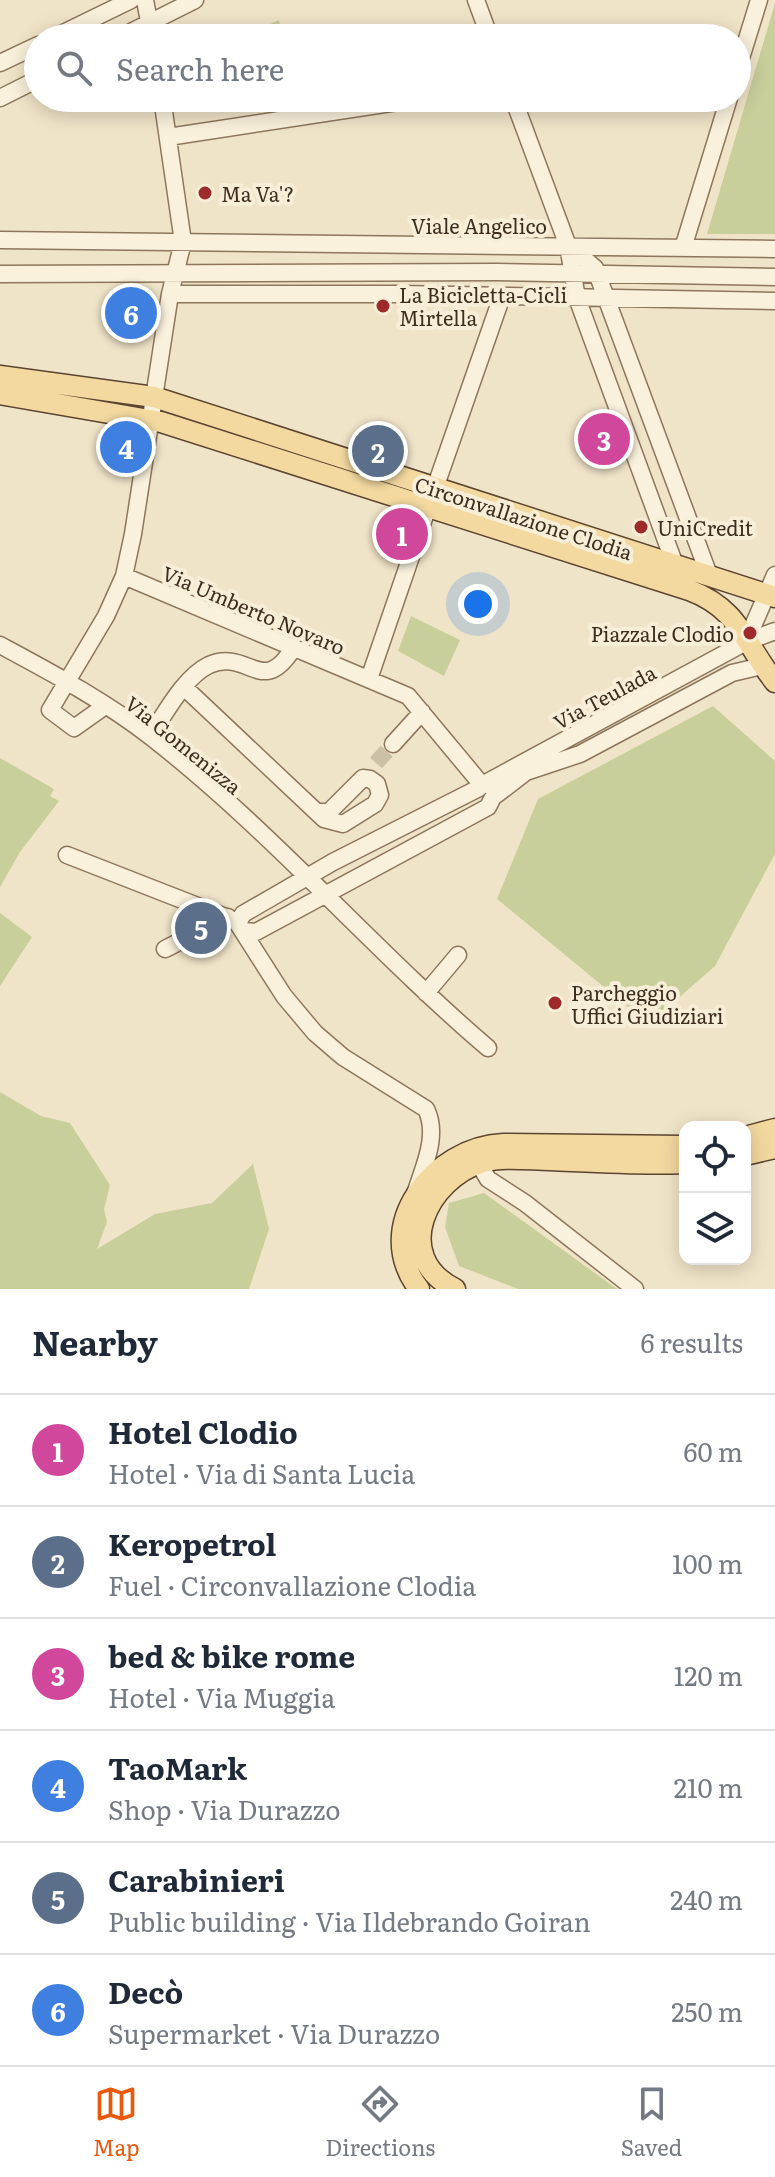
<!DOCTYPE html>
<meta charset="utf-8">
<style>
:root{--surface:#fff;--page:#f6f6f7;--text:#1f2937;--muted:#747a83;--line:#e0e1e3;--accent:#ea580c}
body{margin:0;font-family:Literata,serif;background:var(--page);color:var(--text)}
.controls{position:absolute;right:24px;bottom:24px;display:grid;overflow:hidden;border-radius:16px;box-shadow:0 4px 20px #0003}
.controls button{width:72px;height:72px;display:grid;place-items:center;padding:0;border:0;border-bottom:2px solid var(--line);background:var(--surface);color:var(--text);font:40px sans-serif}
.you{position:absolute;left:478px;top:604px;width:28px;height:28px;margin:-20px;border:6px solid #fff;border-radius:50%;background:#1a73e8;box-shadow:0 0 0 12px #1a73e833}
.badge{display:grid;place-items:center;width:52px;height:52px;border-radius:50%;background:var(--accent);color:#fff;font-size:26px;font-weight:700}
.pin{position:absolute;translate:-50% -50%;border:4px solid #fff;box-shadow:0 2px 8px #0006}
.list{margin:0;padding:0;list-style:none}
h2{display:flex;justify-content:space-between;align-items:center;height:104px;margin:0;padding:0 32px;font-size:34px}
h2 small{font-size:26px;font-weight:400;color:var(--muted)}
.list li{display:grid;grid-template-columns:52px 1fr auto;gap:24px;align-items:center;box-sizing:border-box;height:112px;padding:0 32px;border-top:2px solid var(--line)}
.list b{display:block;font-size:30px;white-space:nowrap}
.list p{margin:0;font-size:26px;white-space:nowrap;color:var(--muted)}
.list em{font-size:26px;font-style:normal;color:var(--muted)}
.icon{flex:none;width:44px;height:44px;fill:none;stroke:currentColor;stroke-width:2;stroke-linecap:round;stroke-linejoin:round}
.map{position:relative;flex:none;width:775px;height:1289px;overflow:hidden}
.search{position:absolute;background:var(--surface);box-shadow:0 4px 20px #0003;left:24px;right:24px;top:24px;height:88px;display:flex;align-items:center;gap:20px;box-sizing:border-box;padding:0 28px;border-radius:44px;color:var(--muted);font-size:30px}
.sheet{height:776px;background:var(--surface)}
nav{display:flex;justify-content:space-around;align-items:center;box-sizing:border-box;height:112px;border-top:2px solid var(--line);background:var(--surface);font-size:22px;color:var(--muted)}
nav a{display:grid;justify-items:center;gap:4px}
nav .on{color:var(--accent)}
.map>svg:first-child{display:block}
.green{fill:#c9cf9b}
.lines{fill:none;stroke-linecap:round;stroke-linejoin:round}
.minor-tunnel{stroke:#ccc0a6;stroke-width:16;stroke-dasharray:16 8;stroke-linecap:butt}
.minor-casing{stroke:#8d765c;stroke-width:19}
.major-casing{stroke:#5b4430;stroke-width:23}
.minor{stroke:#faf1dc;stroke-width:16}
.major{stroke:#f3d9a0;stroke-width:20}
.poi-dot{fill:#9e2a2b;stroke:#f7eed8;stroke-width:3}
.labels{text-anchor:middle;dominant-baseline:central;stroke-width:8;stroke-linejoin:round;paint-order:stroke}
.poi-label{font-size:20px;fill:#3d2e20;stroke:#f7eed8;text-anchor:start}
.street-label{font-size:20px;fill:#3d2e20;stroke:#f7eed8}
</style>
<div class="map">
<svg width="775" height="1289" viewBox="0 0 775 1289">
<rect width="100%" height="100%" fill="#f0e4c8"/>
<path class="green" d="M775,3V234H707Z
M279,20L283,38H239Z
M411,616L460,640L444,676L398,651Z
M713,706L775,761V854L715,966L649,1024L497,899L538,799Z
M0,758L54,789L50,796L59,801L20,852L0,887Z
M0,913L32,937L0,986Z
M0,1092L41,1116L70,1123L110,1185L104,1209L107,1222L97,1249L155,1214L212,1203L253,1164L269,1229L249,1289H0Z
M484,1193L617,1289H518L459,1266L445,1227L449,1203Z"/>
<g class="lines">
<path class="minor-tunnel" d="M376,763L393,744"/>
<g class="minor-casing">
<path id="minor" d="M145,0L152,38
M476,0L490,38
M53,38L131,0
M119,38L195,0
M0,63L38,45
M737,71L759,0
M0,98L38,79
M513,98L568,246L577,298L675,565
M168,137L424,98
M0,240L775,249
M569,246L595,268L709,575
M683,248L729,98
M0,274L497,272L775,277
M170,294H399L775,301
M429,495L435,488L502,296
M124,576L408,696L482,785
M746,642L775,575
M0,645C52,673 105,701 151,737C272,831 372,949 488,1048
M369,679L428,507
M185,688L324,819L343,824L375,804L380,795L377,784L370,779L363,778L329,812H317
M105,706L74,728L50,710L106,616L124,576L133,534L170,294L183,242L162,98
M150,736C165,714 184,677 209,665C249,648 262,699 294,647
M393,744L422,712
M482,785L746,642L775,631
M496,795L526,772L580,754L732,673L762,666
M67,855L236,921L284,996L315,1033L343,1057L426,1109C439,1135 424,1166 416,1191
M238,923L243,914L333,862L479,788
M244,931L256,932L488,807L496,791L486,783
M165,949L228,917
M426,993L458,955
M479,1164L488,1179L525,1203L635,1289"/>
</g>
<g class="major-casing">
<path id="major" d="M0,376L154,397L775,597
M0,394L161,422L689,590C740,609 744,643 775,682
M745,1137L775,1129
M745,1155L775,1148
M419,1289C370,1226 434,1147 503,1144L685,1146
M455,1289C390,1256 427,1179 483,1162C504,1156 529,1160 550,1160C595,1162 640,1165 685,1163"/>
</g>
<use href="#minor" class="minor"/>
<use href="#major" class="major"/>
</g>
<g class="poi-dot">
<circle cx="205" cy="193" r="8"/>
<circle cx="383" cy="306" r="8"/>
<circle cx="641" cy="527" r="8"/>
<circle cx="750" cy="633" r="8"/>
<circle cx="555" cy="1003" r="8"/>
</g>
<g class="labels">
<g class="poi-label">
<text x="221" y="193">Ma Va'?</text>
<text x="399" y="294">La Bicicletta-Cicli<tspan x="399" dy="23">Mirtella</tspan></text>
<text x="657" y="527">UniCredit</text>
<text x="734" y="633" text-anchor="end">Piazzale Clodio</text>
<text x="571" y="992">Parcheggio<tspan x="571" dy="23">Uffici Giudiziari</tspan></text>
</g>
<g class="street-label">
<text x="479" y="225">Viale Angelico</text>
<text transform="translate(524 517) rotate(18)">Circonvallazione Clodia</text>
<text transform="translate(254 609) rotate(23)">Via Umberto Novaro</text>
<text transform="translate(604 696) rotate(-28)">Via Teulada</text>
<text transform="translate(184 744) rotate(39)">Via Gomenizza</text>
</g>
</g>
</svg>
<div class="controls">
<button><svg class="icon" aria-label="locate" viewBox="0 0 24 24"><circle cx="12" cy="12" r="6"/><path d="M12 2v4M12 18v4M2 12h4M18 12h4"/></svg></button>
<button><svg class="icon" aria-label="layers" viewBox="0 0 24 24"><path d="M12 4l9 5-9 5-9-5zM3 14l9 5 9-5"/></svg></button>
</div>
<div class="you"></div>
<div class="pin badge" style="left:402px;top:534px;background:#d1479c">1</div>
<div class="pin badge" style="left:378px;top:451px;background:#5c6f8a">2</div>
<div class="pin badge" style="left:604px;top:439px;background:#d1479c">3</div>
<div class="pin badge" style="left:126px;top:447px;background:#3f7fe0">4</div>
<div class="pin badge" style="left:201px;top:928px;background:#5c6f8a">5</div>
<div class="pin badge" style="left:131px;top:313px;background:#3f7fe0">6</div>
<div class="search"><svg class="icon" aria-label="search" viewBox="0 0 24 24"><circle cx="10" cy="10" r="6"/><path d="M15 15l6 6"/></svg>Search here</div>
</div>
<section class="sheet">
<h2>Nearby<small>6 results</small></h2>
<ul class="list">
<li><span class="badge" style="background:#d1479c">1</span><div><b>Hotel Clodio</b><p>Hotel · Via di Santa Lucia</p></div><em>60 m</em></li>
<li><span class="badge" style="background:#5c6f8a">2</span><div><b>Keropetrol</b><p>Fuel · Circonvallazione Clodia</p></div><em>100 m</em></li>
<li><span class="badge" style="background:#d1479c">3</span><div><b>bed &amp; bike rome</b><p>Hotel · Via Muggia</p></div><em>120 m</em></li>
<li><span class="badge" style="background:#3f7fe0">4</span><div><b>TaoMark</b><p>Shop · Via Durazzo</p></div><em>210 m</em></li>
<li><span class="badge" style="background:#5c6f8a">5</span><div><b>Carabinieri</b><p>Public building · Via Ildebrando Goiran</p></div><em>240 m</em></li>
<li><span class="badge" style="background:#3f7fe0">6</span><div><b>Decò</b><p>Supermarket · Via Durazzo</p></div><em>250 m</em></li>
</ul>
</section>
<nav>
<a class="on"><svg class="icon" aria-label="map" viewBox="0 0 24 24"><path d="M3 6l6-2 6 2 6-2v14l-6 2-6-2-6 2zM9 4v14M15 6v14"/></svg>Map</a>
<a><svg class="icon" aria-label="directions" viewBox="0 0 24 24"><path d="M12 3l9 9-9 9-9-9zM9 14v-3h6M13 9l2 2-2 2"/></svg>Directions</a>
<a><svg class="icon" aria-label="saved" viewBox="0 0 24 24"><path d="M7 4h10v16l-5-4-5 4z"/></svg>Saved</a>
</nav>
